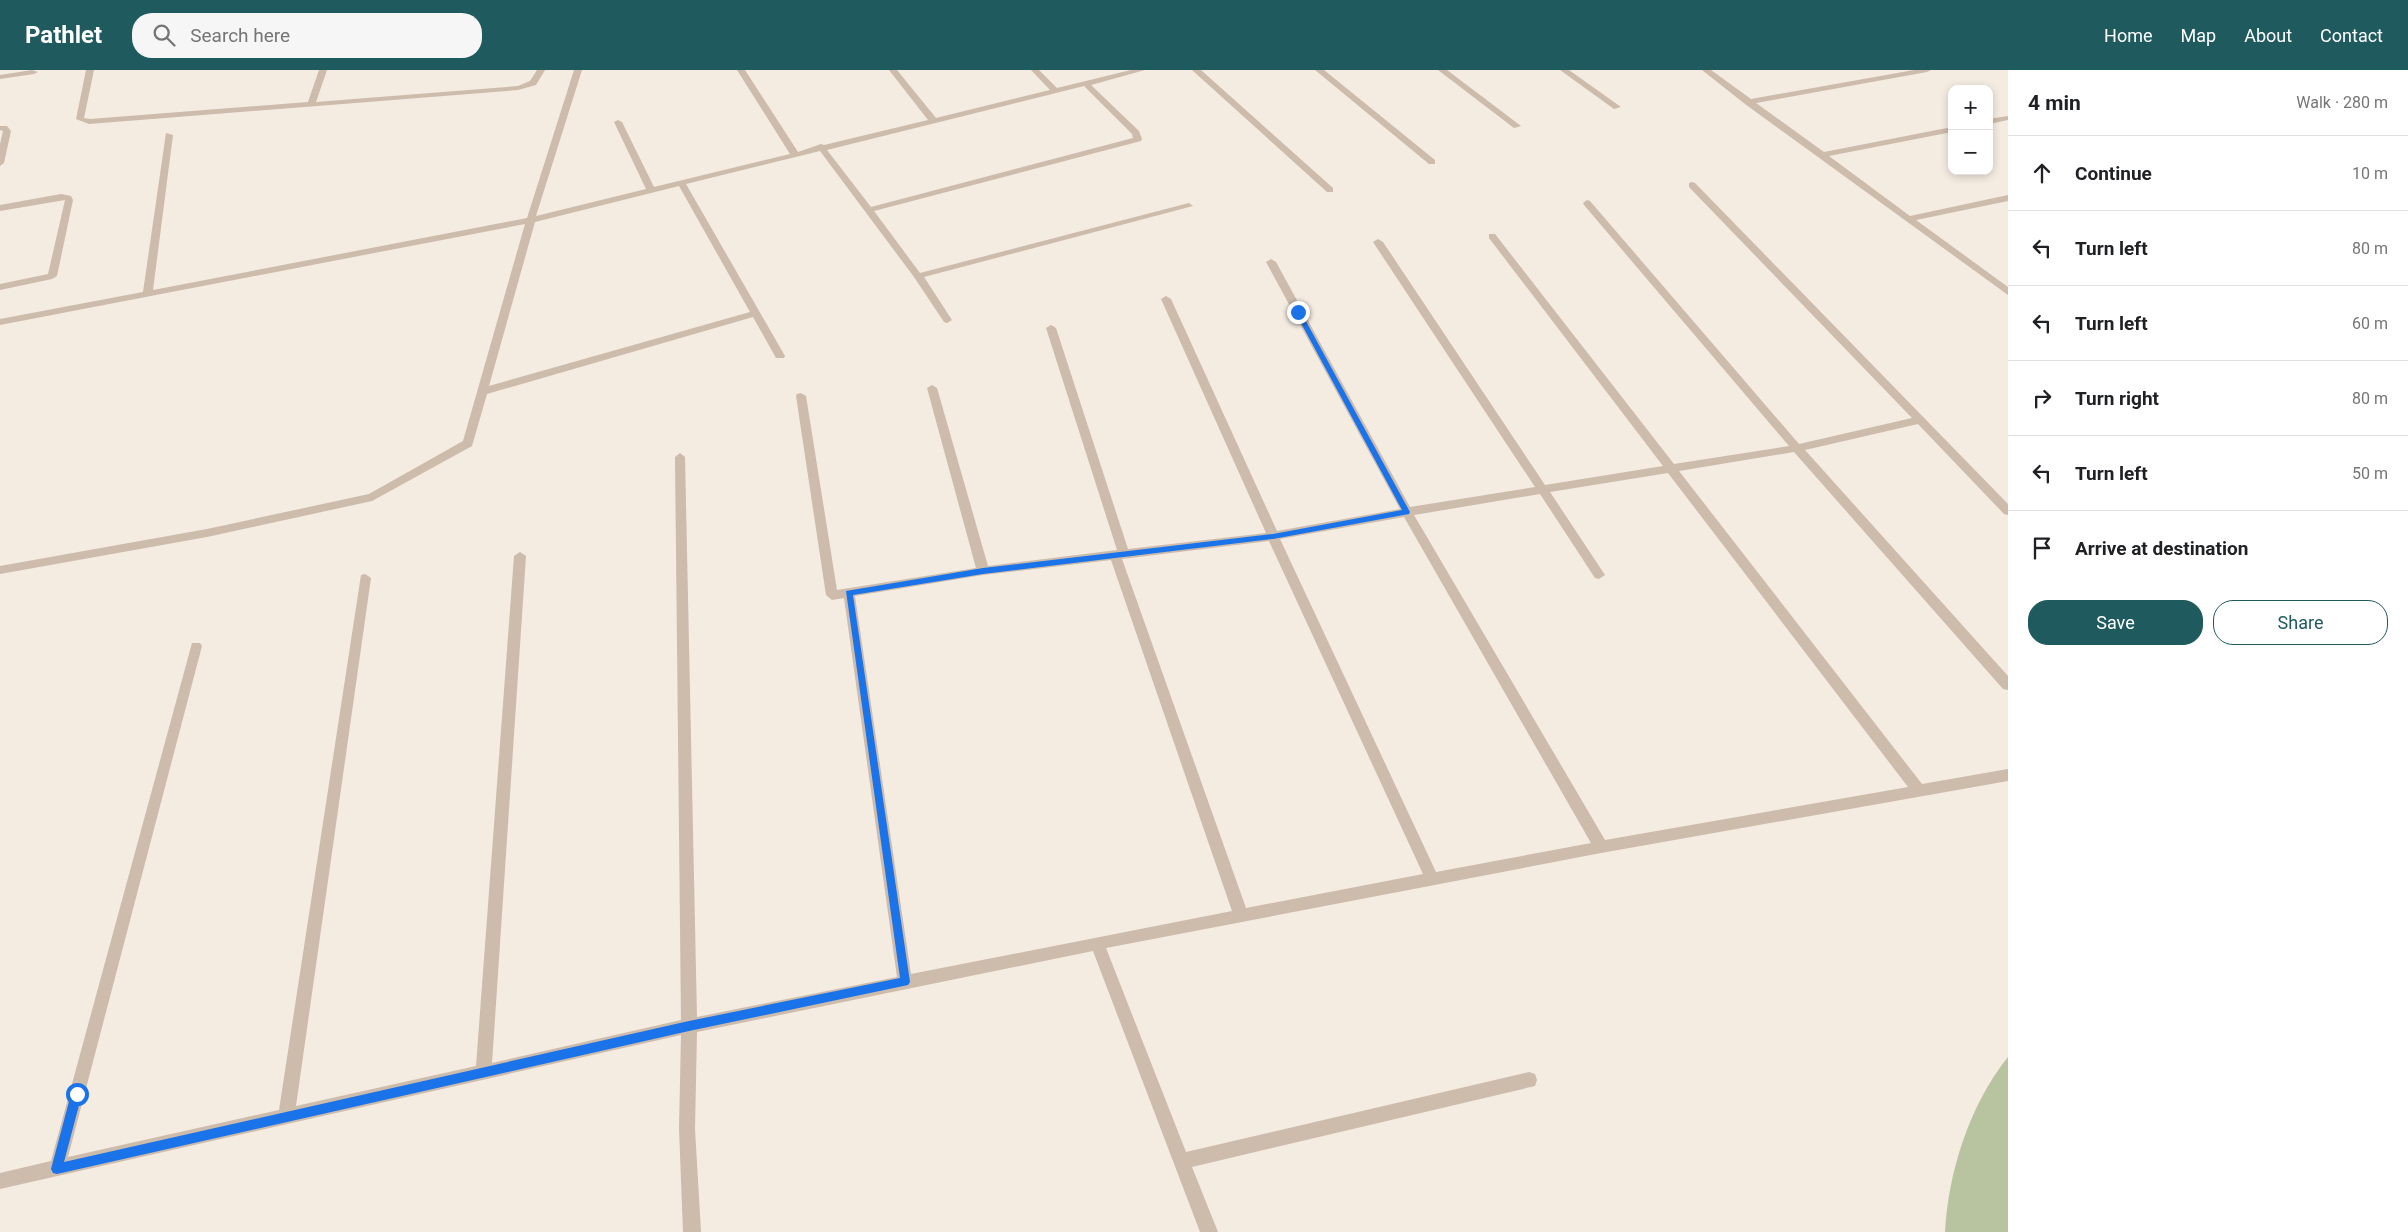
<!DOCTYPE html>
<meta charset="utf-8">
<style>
:root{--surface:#fff;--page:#f6f6f6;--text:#202124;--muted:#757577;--line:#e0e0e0;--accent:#1f5a5e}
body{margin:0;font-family:Roboto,sans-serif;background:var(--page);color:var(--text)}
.controls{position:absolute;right:15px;top:15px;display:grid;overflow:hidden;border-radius:10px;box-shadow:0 2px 8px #0003}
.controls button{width:45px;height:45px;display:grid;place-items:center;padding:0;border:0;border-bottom:1px solid var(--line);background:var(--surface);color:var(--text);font:25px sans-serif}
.stop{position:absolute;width:15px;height:15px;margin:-11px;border:4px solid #1a73e8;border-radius:50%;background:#fff}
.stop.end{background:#1a73e8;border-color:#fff;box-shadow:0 1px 5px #0008}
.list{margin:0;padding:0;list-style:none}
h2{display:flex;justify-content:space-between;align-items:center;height:65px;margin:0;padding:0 20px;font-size:21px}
h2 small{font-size:16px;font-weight:400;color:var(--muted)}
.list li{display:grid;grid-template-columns:32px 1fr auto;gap:15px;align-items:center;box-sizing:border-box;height:75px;padding:0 20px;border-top:1px solid var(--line)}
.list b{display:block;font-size:19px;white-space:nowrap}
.list em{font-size:16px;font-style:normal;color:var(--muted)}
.actions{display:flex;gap:10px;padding:15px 20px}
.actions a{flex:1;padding:11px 0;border:1px solid var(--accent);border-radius:20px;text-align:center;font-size:18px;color:var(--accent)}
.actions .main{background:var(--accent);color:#fff}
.icon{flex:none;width:28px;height:28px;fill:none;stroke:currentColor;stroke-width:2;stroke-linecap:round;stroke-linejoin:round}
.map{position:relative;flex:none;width:2008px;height:1162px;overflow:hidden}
header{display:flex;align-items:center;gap:30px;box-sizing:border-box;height:70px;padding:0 25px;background:var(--accent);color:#fff}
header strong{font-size:24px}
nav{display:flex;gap:28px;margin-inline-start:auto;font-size:18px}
.search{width:350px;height:45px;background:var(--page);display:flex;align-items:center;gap:12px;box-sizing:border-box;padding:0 18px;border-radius:20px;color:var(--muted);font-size:19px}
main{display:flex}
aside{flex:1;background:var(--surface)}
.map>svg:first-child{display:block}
.green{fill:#b8c4a0}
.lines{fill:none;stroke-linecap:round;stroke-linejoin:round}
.minor{fill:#cdbbac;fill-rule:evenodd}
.route{fill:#1a73e8}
</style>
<header>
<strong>Pathlet</strong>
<div class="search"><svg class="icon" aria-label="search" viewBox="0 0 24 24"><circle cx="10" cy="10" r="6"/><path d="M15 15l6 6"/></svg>Search here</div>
<nav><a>Home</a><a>Map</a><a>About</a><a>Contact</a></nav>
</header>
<main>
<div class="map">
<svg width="2008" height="1162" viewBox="0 0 2008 1162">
<rect width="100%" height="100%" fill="#f4ebe1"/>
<path class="green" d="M2008,987V1162H1945C1948,1102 1970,1034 2008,987Z"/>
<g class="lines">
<path class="minor" d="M32,0L38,2L34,4L0,9V5Z
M86,0H94L84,48L90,49L308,32L319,0H327L316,32L518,16L530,11L537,0H545L536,15L518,20L89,54L76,49Z
M574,0H582L536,146L646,119L614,52L618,50L622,52L654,117L790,84L737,0H745L798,82L821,74L824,75L928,50L889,0H897L936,48L1050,20L1031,0H1039L1057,18L1131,0H1145L1091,15L1139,61L1142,69L1141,71L874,141L920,203L1189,133L1193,136L924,207L952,250L947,253L944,252L914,207L820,81L686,114L785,286L784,288H776L753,247L487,324L472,376L372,431L207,467L0,504V496L207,459L369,424L463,371L525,154L0,255V249L143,222L166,63L173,65L153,220L527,148ZM1084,16L1132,64L1133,68L871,137L827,80ZM679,116L750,242L489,316L535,152Z
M1192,0H1201L1333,118V122H1327Z
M1315,0H1324L1435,90V94H1429Z
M1438,0H1447L1521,56L1514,58Z
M1560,0H1569L1621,37L1614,39Z
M1702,0H1711L1751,29L1914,0H1931L1927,2L1756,33L1824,82L1952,57V62L1829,86L1910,146L2008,125V131L1916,150L2008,217V225L1745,34Z
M2008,46V50L1989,54V49Z
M0,56H7L11,61L4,93L0,96V74L3,61L0,60Z
M1692,112L1695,113L2008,434V445L2004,444L1918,354L1805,380L2008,606V620L2003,619L1794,382L1679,401L1922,714L2008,699V711L1601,783L1106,878L1186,1082L1529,1002L1535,1004L1537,1010L1535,1016L1192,1097L1218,1162H1200L1093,881L697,962L695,1059L701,1162H683L679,1059L681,965L0,1119V1103L51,1091L192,573H200L202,576L68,1087L279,1040L361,505L365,504L371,508L296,1036L476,996L514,486L520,482L526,486L492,993L681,950L675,387L680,383L685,387L697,947L897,907L844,528L832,530L826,525L796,326L797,324L801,323L806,326L837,520L976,498L927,318L932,315L937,318L988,496L1117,480L1046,258L1051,255L1056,258L1128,479L1266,463L1161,229L1166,226L1171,229L1277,461L1400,439L1266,192L1271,189L1276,192L1410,437L1535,417L1373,172L1378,169L1383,172L1545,415L1663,396L1489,168V164H1495L1674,394L1789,376L1584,135L1583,133L1587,130L1590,131L1799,374L1912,348L1689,117V113ZM1668,403L1908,717L1605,770L1414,445L1540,424L1595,508L1599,509L1605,505L1603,502L1550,422ZM1404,447L1591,773L1436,802L1280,469ZM1269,471L1423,804L1246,838L1122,489ZM1111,490L1232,841L911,904L855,526L983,505Z
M61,124L71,126L73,130L57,206L52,209L0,220V214L48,204L65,130L0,141V135Z"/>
</g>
<path class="route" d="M1298,240L1301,242L1410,442L1409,444L1273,469L983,504L853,525L910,912L908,915L689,961L57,1104L53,1103L51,1099L71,1024L77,1019L82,1024L64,1092L689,951L900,908L846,521L983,498L1273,464L1402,440L1295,242Z"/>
</svg>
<div class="controls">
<button>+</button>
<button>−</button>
</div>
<div class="stop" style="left:77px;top:1024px"></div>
<div class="stop end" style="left:1298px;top:242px"></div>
</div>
<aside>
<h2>4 min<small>Walk · 280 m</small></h2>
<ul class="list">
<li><svg class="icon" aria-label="ahead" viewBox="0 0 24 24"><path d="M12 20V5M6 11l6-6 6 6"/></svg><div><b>Continue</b></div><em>10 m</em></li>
<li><svg class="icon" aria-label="left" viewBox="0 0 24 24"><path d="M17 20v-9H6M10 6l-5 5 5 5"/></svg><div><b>Turn left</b></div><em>80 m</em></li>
<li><svg class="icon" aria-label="left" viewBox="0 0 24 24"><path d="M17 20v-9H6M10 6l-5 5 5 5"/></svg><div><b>Turn left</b></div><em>60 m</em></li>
<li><svg class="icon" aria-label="right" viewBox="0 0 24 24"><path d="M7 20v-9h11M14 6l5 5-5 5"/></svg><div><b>Turn right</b></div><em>80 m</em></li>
<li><svg class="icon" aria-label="left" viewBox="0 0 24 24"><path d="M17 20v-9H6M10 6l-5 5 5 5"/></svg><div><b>Turn left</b></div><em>50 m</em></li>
<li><svg class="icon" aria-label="arrive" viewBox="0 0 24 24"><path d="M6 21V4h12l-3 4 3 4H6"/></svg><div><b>Arrive at destination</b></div></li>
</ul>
<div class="actions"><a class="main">Save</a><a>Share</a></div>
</aside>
</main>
